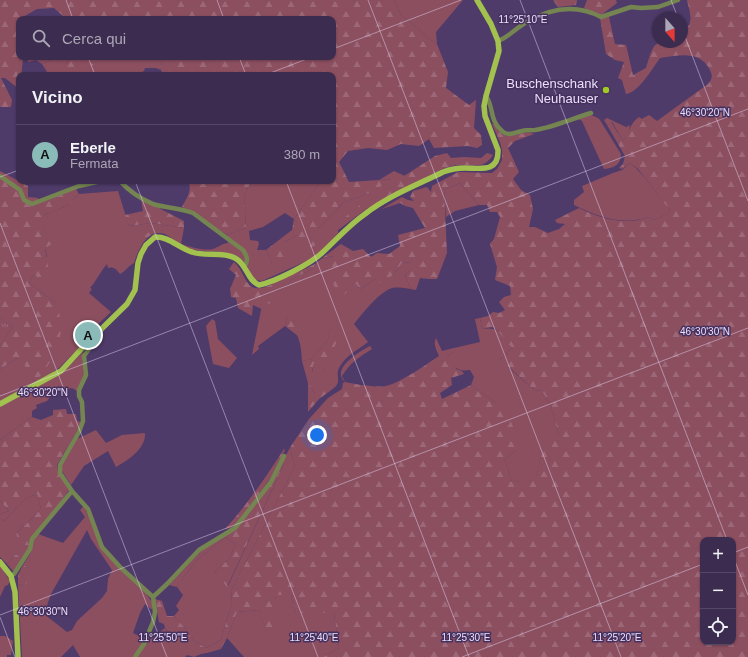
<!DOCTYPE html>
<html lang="it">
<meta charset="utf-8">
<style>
:root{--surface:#3b2c50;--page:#423457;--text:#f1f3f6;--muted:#aca7b7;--line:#544867;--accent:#8bbbb9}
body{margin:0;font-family:Helvetica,sans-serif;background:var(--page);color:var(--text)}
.controls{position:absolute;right:12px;bottom:12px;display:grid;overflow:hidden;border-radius:8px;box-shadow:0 1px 3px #0004}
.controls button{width:36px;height:36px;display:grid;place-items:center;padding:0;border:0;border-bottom:1px solid var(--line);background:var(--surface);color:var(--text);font:20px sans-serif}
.compass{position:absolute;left:652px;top:12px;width:36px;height:36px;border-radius:50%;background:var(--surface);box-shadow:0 1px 3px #0004;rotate:159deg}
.you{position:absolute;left:317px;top:435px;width:14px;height:14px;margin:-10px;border:3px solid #fff;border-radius:50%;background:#1a73e8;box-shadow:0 0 0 6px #1a73e833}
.badge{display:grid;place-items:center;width:26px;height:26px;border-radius:50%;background:var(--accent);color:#111;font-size:13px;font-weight:700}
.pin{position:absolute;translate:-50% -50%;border:2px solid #fff;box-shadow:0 1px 4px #0006}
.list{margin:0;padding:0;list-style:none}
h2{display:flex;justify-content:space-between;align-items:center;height:52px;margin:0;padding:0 16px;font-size:17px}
h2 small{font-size:13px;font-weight:400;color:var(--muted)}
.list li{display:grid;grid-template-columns:26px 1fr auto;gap:12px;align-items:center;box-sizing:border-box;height:60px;padding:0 16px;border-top:1px solid var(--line)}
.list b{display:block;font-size:15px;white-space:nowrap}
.list p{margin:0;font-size:13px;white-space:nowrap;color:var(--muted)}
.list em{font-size:13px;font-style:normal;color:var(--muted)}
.icon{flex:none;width:22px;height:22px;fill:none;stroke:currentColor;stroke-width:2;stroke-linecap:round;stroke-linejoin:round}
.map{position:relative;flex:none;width:748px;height:657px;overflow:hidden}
.search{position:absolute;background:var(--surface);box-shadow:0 1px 3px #0004;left:16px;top:16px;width:320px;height:44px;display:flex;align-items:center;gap:10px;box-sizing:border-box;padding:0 14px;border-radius:8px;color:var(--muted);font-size:15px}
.panel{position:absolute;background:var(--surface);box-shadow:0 1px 3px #0004;left:16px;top:72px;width:320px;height:112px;border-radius:8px}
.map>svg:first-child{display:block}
.grass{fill:#8c4f60;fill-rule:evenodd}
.forest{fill:url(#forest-firs);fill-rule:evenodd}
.park{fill:url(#park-tufts)}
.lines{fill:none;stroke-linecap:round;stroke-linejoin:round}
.minor{stroke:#758551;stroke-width:4.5}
.major{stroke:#a2c14f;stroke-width:5.5}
.ticks{fill:none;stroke:#ebe0fc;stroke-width:1;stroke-opacity:0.45}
.poi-dot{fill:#a3c926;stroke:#45305e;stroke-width:1.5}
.labels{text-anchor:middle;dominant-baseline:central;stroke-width:3;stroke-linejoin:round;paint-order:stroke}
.poi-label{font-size:13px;fill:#ebe0fc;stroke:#45305e;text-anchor:end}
.ticks-label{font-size:10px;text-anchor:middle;fill:#ebe0fc;stroke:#45305e;stroke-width:3;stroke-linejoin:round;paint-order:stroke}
</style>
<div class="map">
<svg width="748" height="657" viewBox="0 0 748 657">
<defs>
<pattern id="forest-firs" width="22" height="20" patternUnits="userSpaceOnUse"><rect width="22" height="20" fill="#8c4f60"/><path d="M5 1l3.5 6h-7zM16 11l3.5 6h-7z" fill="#9c6878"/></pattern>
<pattern id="park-tufts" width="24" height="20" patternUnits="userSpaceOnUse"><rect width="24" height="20" fill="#8c4f60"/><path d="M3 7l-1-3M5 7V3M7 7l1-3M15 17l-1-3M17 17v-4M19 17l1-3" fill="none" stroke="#9c6878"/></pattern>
</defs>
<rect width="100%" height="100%" fill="#4f3b6a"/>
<path class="grass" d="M394,0H463L436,32L437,44L425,36L419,29L401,15Z
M57,57H71L66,64L94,65L87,57H146L152,60H162L161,70L156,68H145L144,71L136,75H94L92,72L85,75H49L42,64Z
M591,115L598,118L600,120L621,154C621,165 614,168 604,169L582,121L579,119Z
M607,118L626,127L630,125L628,134L623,141L612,122L607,125L604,120Z
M630,163C646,175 655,194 670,209L669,213L654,220L649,217C621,226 599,217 574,205V200L584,192L582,186L613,173L622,170Z
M394,171L405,176L338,230V233L321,251L311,259L262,281L255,280C249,272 247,263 239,257C227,249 209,253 196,250C184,248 175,240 165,234V231L156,230L141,241L143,243L138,252L134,263C128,266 126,271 120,274C117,270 114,266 108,268L107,264C100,272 97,280 90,288L92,289L89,293L111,312L85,336L82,343L77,350L59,368L50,374L0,401V369L18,358L57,304L29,283L34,274L47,256L45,248L53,243L44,230V215L67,206L79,194L118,191L129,226L151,223L184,228L181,244C190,247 204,251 213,249C219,247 221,244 228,243L227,235L246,228L244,195L252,181H321L294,219L285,213L263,227L249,231L250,240L258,241L259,244L257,250H266L272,263L284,242L298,235L318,229L344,202L365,195L392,179L379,180Z
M460,183L479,205L455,211L446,217L444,190Z
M334,256L360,289L376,279L394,274L402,263L411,262L410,270L405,276L411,289C405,288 397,287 392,288C378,293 363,313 354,324L368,342C358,350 345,356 339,368C335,375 342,382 334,388L330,384L315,394L310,384L314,362L325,369L330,327L328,340L311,359L302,361C301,340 298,335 287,316L285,326L258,346L259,349L252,355L262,305L276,291L287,286L291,280L314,268L315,264L321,259Z
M480,318L482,329C500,326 502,335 512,348L500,360L534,390L542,391L551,406L559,436L541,457L535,481L512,482L505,460L516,450L495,402L471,385L474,377L470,370C456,372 455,367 447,357L454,352V348L480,342L475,319Z
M212,319L215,321L218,339L237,358L229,368L213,364L206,326Z
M370,346L372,349C359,357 350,363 342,376L345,382C330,369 360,351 370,346Z
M83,352L82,358L84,375L77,391L72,388L54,392L47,401L36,405L37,408L32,411V417L0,440V407L62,373Z
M96,430L106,443L122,435L145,433C146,449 128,460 116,467L108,451L84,466L71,485L62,471V465L77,439Z
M291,446L290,450L295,466L231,591L232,602L221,640L206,648L193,640L185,628L174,616L179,610L176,606L183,595L177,587L196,561L225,537L236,544L229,559L215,572L228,586L284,464L282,462Z
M37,494L41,509L16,534L29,545V547L22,559L16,554L7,564L0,557V518L4,521L26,498Z
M0,501L9,511L0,514Z
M84,506L103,550L121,571L145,592L152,602V609H151L145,604L140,613L133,633L148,641L165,628L167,631L179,635C185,645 190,649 201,654L194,657L187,655L185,657H80L73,645L61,657H22L18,584L24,586L31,569L23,565L30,554L34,540L38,534L63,543L85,517L80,510ZM87,530L91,539L112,570L108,579L107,591L102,598L77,621L72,630L67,632L44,614L51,594Z
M0,565L10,581L8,585L5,586L0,597Z
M278,595H291L295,613H334L339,648L323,657H244L227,638L237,612L259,610L267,633L274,599Z
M0,636H5L13,641L11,655H7V657H0Z"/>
<path class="forest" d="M0,0H394L401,15L419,29L425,36L437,44L448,72L446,88L469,105L476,100L474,128L481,135L482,145L477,148L468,146L434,148L429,139L419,146L401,144L387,150L368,148L348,151L339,162L349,182L394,179L365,195L344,202L318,229L316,245L300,252L298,235L284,242L289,257L272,263L266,250L292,230L294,219L321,181H333V75H163L161,70L162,60H152L146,57H333V19H69L63,16L54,8L37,9L23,17V19H19V57H23C23,63 21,69 22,75H19V89L5,78H1L12,100L11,107H0Z
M553,0H577L576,5L558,7Z
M587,0H616L617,3L601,15L584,8Z
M687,0H748V657H323L339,648L334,613H295L291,595H278L274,599L273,634H267L259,610L237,612L227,638L221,649C217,650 204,654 201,654C192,654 183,642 179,635C172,633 165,632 164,624L159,622L155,599L162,601L167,616H174L185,628L193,640L206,648L221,640L232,602L231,591L295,466L290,450L291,446L309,419L328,398L342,389L343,383L345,382C356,384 376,388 386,386C402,382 425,365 439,356C436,349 433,344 436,338L442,351L454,348V352L447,357L454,361L456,369L462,371L464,374L451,378L452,385L440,393L442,399L471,385L495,402L507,414L518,437L516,450L505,460L512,482L535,480L541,457L536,451V439L559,436L551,406L542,391L534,390L510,368L502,365L500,360L512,348L498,331L492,327L482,329L480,318L488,316L493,312L499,313L505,310L499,302L504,297L511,295L510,286L495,280L497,267L490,244L494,239L500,217L497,212H490L487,205H479L460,183L444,190L447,253L437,279H429L420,278L416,290L411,289L405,276L410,270V262L402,263L394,274L381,284L376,279L360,289L356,284L340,298L327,271L333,256L321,259L341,244L353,251L363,249L371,257L377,253L389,254L400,246L398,235L425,228L413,208L405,206L400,203L382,209L402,197L408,200L414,201L410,197L413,191L427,187L431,192L432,186L458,172L492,173L497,169L502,160V150L500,142L492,124H494C496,127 499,132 502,134C512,140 524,129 534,134L515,141L508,148L519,172L513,179L521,190L530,195L533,209L529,227H535L548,233L559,229L565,224L557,223L555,220L579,208C602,219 624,226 649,217L654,220L669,213L670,209L663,202L646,179L638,169L630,163L622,169L619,168L623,164L625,156L607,125L611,122L623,141C630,132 629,124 639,117L642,119L649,115L657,121L708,84C712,79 713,77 710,70C700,50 679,55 660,58C652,69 639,92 626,94L622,80L618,78L624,62L615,60L606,54L600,18L609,17L615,44L626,45L633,75L646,68C655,39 653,42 682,42V33C695,23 690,14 687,0ZM703,540H733V642H703Z
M28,57H57L42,64L36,60L28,62Z
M71,57H87L94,65L66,70V64Z
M447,153L451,158L464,157L481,158L487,153L493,155C483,170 475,164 459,165C452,165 445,168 438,171L365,210L338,230L340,221L364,202L435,156Z
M0,171L28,186V197L38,198L40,203L76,189L79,194L67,206L44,215V230L54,243L45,248L49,271L42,281L34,274L29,283L57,304L62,327L57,349L43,374L36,379L18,358L0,369V347L12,327L0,318Z
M188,181H252L244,195L246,228L227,235L211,225L193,211L182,207C186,199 193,190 188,181Z
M141,199L184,221V228L151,223L129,226L125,215L143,211Z
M156,229L165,231V234C155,231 149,235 143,243L141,241C144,234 149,232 156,229Z
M234,262C248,275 244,295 268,286L315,264L314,268L291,280L287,286L276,291L271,303L262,305V309L253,305L252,316L238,308L236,298L231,297L230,289L236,275L229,269Z
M287,316L295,323L298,336L285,326Z
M330,327L340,334L325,369L314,363L312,371L315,378L310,384L315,394L322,380L330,384L334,388L319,399L308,412V383L302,361L311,359L328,340Z
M66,409L67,414H76L77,421L81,422L77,431L57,465L58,472L69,490L29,545H22L16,534L41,509L37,494L26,498L4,521L0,518V514L9,511L0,501V440L32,417L41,420L53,415V410Z
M284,449L285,450L270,479L238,522L231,528L225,529C247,505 266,477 284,449Z
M282,462L284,464L227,587L215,572L229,559L236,544L225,537L196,561L177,587L169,585L201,551L217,540L248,515Z
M16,554L22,559L15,570L13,571L7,564Z
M23,565L31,569L32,576L24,586L18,584V575Z"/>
<path class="park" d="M0,318L12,327L0,347Z"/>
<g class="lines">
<path class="minor" d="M498,41C509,37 517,27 527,22C551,8 576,4 601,17L631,7L641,8L658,7L678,0
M486,96C494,107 489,120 502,131C508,137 516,132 522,131C526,130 531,130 535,130C551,128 574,118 591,113
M0,176L20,190L24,200L32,204L79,186L101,181
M120,181C128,190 141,199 153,204C166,208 180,208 193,213L243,250C247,256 249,261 244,267
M96,335L94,342L84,356L86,375L79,390V396L82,402L83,421L79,432L60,465V473L72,491L88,509L102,547L121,568L153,597L155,612L153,622L144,644L135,657
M11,576L14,574L30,549L32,539L72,491
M153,597L167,584L199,550L235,528L271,482L284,456"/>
<path class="major" d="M0,404L61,371L85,345L127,304L135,290L138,263L141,254L146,245L155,237C168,236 179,248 192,252C205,257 222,251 235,258C247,264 247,280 259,285C275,282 310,264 322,253C336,240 349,225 365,214C388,196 417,185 443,172C451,169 457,168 465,168C480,168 499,173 498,150L485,116L484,106L486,96L499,51L498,41L491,24L477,0
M0,562L11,576L15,592L18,657"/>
</g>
<path class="ticks" d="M66,0L73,19M217,0L224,19M368,0L621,657M520,0L727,540M671,0L678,18M682,29L748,201M333,49L461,0M88,57L95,75M239,57L246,75M265,75L312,57M0,177L19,170M135,181L318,657M286,181L469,657M0,223L167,657M0,396L748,109M733,553L748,547M733,556L748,595M0,615L748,328M0,617L15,657M462,657L703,564"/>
<circle class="poi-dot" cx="606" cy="90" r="4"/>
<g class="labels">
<g class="poi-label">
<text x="598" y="83">Buschenschank<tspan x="598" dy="15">Neuhauser</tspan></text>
</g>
</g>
<g class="ticks-label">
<text x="523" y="23">11°25'10"E</text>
<text x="705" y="116">46°30'20"N</text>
<text x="705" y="335">46°30'30"N</text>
<text x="43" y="396">46°30'20"N</text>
<text x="43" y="615">46°30'30"N</text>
<text x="163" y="641">11°25'50"E</text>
<text x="314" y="641">11°25'40"E</text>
<text x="466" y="641">11°25'30"E</text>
<text x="617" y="641">11°25'20"E</text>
</g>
</svg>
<div class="controls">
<button>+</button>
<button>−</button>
<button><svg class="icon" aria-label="locate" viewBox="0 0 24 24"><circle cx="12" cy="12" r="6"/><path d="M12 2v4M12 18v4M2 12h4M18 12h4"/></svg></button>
</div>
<svg class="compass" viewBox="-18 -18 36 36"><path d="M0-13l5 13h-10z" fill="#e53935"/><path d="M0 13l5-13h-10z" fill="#aca7b7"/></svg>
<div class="you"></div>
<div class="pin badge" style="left:88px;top:335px">A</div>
<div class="search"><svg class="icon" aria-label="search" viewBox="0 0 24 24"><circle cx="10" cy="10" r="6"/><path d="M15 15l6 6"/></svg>Cerca qui</div>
<section class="panel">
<h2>Vicino<small></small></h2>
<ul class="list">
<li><span class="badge">A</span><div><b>Eberle</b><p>Fermata</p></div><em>380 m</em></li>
</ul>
</section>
</div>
